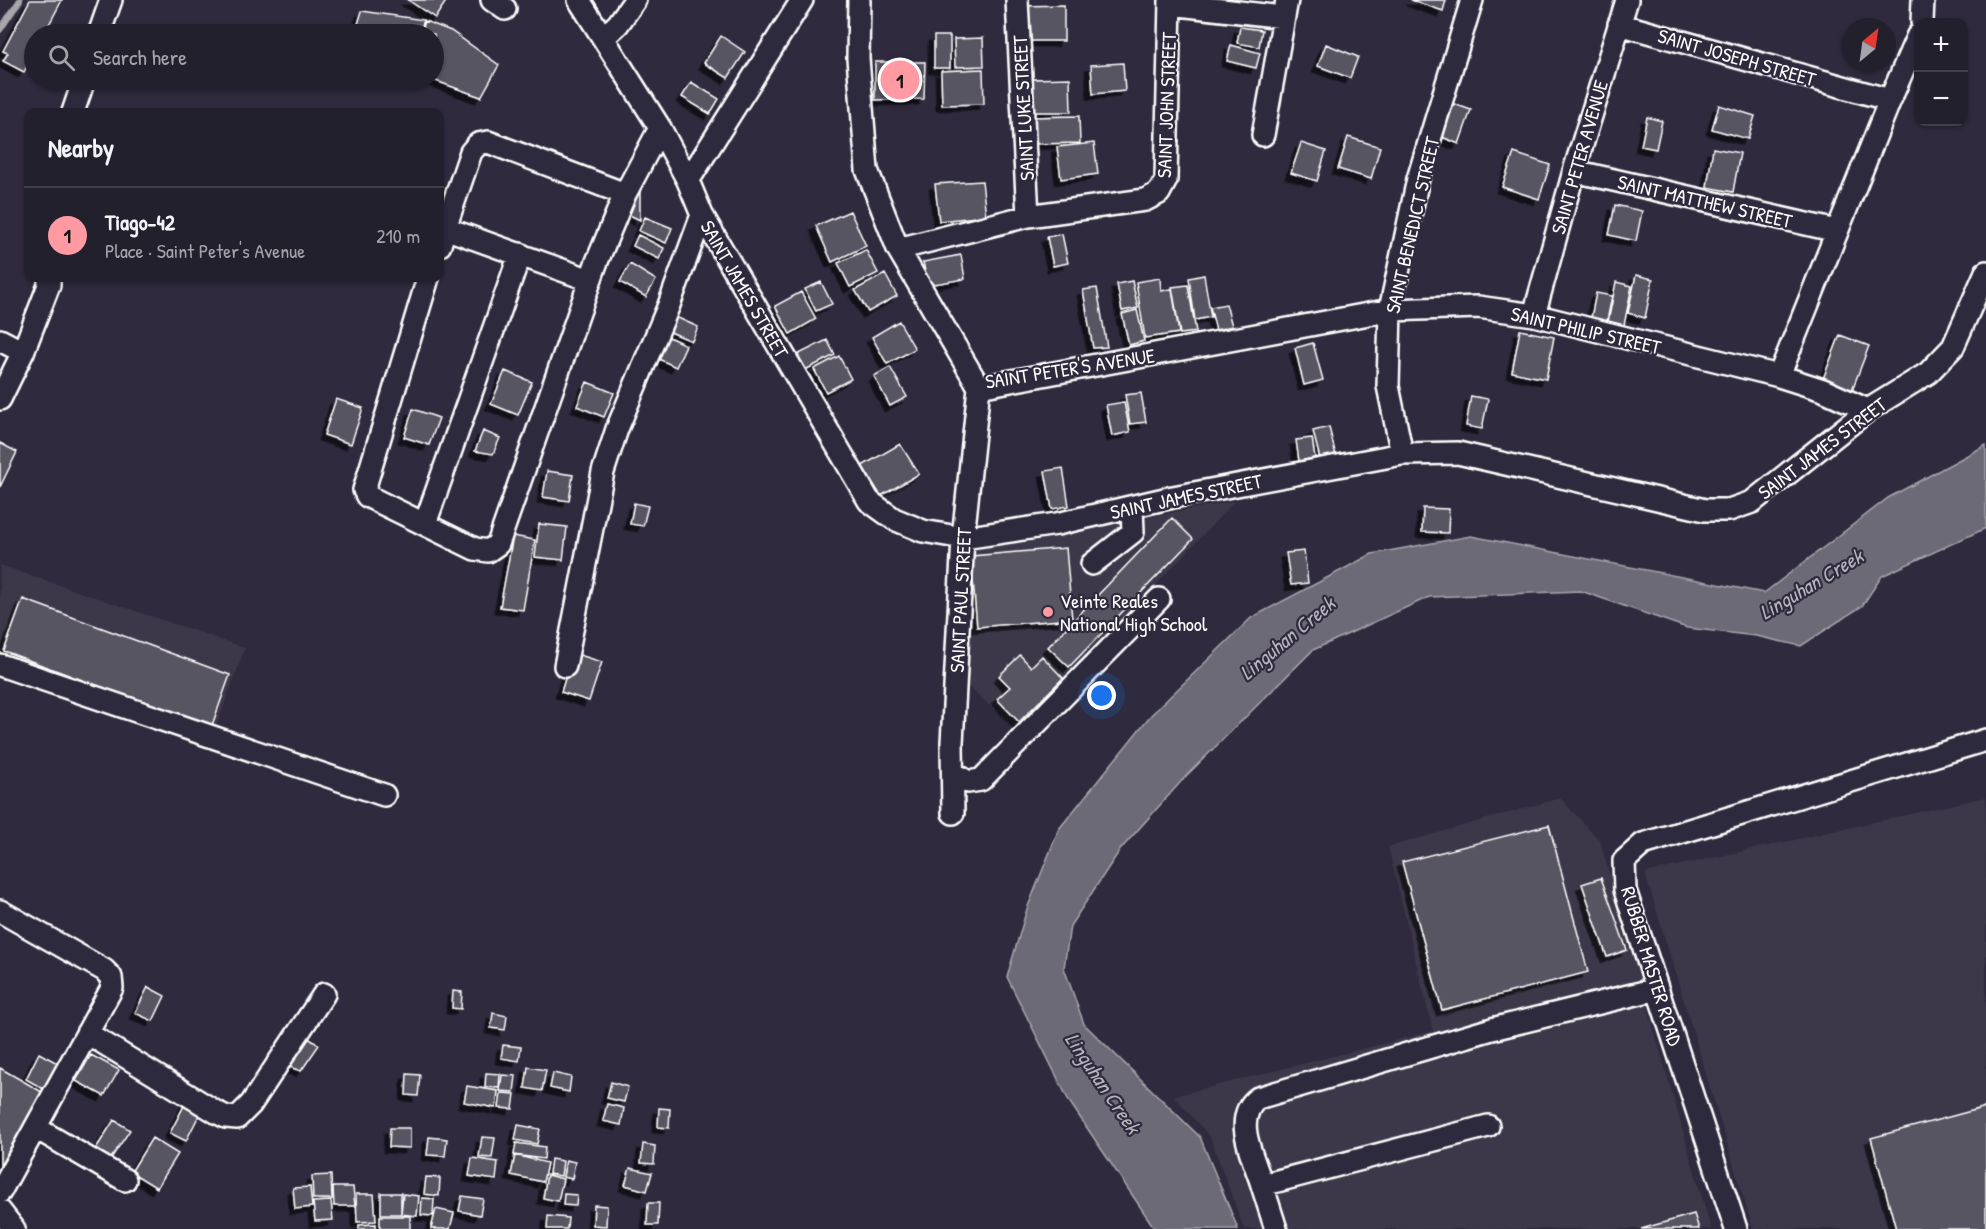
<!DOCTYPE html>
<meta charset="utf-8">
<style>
:root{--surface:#23202e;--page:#2b2836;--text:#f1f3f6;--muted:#a3a3aa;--line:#403e4a;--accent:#ff9aa2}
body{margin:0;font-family:"Patrick Hand",sans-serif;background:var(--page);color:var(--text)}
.controls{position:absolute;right:18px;top:18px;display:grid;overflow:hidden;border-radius:12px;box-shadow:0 2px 4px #0004}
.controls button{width:54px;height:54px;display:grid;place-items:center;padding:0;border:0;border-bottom:2px solid var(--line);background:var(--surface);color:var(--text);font:30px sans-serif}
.compass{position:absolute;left:1842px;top:18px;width:54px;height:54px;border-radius:50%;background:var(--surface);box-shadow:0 2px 4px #0004;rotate:29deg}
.you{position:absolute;left:1102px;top:696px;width:21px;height:21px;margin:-15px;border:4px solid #fff;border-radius:50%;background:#1a73e8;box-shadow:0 0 0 9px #1a73e833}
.badge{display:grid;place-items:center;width:39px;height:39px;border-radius:50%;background:var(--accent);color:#111;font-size:20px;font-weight:700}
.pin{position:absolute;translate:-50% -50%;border:3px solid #fff;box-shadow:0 2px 6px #0006}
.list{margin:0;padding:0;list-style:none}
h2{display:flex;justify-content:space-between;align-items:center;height:78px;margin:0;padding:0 24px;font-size:26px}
h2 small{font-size:20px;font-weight:400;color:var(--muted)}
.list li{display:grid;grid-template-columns:39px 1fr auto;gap:18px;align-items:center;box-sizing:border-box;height:96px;padding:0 24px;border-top:2px solid var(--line)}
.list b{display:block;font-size:22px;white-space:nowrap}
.list p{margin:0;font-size:20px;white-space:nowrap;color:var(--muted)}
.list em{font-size:20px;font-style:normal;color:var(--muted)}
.icon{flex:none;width:33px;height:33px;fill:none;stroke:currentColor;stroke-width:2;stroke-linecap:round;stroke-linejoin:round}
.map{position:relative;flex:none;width:1986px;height:1229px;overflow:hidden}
.search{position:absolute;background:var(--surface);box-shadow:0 2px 4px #0004;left:24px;top:24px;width:420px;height:66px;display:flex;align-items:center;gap:15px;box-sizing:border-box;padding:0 21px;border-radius:33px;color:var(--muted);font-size:22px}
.panel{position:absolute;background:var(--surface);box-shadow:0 2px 4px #0004;left:24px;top:108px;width:420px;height:174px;border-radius:12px}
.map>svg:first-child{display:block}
.built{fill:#3c3749}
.water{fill:#6d6a77;stroke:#a7a6ad;stroke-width:1.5}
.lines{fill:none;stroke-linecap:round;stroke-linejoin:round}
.stream{stroke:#a7a6ad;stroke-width:6}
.building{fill:#595564;stroke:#fff;stroke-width:1.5;filter:url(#shadow)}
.minor-casing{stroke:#fff;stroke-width:26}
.minor{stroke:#2f2a3d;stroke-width:21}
.poi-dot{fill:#ff9aa2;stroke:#2f2a3d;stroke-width:2}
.labels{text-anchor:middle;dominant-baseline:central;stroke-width:4.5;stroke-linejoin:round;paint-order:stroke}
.street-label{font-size:20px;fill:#fff;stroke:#2f2a3d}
.poi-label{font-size:20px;fill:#fff;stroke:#2f2a3d;text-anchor:start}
.water-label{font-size:21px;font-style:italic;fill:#b6b4bb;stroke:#2f2a3d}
</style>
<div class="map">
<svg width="1986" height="1229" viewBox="0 0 1986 1229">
<defs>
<filter id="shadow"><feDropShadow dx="-5.5" dy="5.5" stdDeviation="0" flood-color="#0009"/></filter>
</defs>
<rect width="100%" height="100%" fill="#2f2a3d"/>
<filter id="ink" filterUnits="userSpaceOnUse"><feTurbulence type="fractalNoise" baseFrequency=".0167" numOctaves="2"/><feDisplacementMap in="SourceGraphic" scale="12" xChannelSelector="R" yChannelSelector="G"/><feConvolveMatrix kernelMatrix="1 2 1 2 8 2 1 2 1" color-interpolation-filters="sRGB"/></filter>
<g filter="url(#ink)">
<path class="built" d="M1235,501L1018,731L964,683L967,541L1071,531Z
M0,565L245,648L215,730L0,652Z
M1986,797V1229H1753L1645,873Z
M1560,798L1600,841L1711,1229H1244L1210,1137L1174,1096L1433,1031L1388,847Z"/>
<path class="water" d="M1986,445V528L1882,576L1862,606L1801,646L1756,636L1687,628L1581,591L1429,597L1313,650L1186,776L1120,850L1070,926L1064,968L1084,1024L1200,1137L1238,1229H1155L1069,1101L1007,977L1027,909L1059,829L1150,716L1251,618L1372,554L1471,536L1764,593L1888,498Z"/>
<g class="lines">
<path class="stream" d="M0,30L20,0"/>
</g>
<path class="building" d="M30,0H62L44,34H34V53L24,72L3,61L8,53L3,51Z
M408,0H447L435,18Z
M1411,0H1446L1443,11Z
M1064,5V41H1024L1023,6Z
M362,11L424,20L419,34H355Z
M425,21L451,31L499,65L481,97L433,80L434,34H421Z
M1240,27L1262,30L1259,47L1237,43Z
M721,36L745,52L728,78L704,63Z
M934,36H950V68H934Z
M983,38L984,66L955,67L954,39Z
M1326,44L1358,57L1350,78L1318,66Z
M1231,45L1260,53L1256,68L1227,61Z
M875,62H925L924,99L875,100Z
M1123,63L1125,91L1093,94L1091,65Z
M983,69L984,104L942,105L941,71Z
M1070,78L1071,112H1032L1031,79Z
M691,82L719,99L710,114L682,97Z
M1454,104L1471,110L1459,144L1442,137Z
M1719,105L1755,116L1748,139L1712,129Z
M1079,116L1080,143L1032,144L1031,117Z
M1647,117L1662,121L1656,149L1641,146Z
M1348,137L1380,147L1371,179L1338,169Z
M1094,143L1098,174L1061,179L1057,147Z
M1301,143L1326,151L1317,181L1291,173Z
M1713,148L1740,153L1733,192L1707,187Z
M1514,153L1550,165L1539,199L1502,187Z
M982,181L986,216L939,221L935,184Z
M640,187V220L621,211Z
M1615,205L1642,211L1636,241L1609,235Z
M850,211L866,246L832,262L816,226Z
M645,217L672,228L666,243L639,231Z
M1062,234L1068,263L1053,266L1047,237Z
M638,235L664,248L659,259L633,246Z
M866,250L878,273L850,287L838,263Z
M961,255L965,279L928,285L923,262Z
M630,264L656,280L646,297L620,282Z
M885,274L897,296L868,312L855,290Z
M1204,275L1211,317L1195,320L1189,278Z
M1636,275L1653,279L1645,318L1628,313Z
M1160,278L1161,291L1172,289L1179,333L1145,338L1136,282Z
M1132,281L1138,308L1122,311L1117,284Z
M821,282L832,304L816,311L805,289Z
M1616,282L1632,286L1623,330L1607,327Z
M1188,285L1196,332L1180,334L1172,287Z
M1097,288L1107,347L1093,348L1083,290Z
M801,292L816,319L790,334L775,306Z
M1596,293L1612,296L1606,326L1590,323Z
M1226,304L1232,326L1216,330L1210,307Z
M1137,310L1144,341L1129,345L1122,314Z
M669,314L698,327L692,341L663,329Z
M899,321L915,349L887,364L872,337Z
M1520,330L1554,337L1546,379L1512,372Z
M662,334L686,345L676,367L652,356Z
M1840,335L1869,346L1852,390L1823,379Z
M827,340L835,355L801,372L793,357Z
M1313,343L1323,380L1304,385L1295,348Z
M839,356L851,379L826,392L814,369Z
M890,367L907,397L890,406L874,376Z
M505,371L532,382L518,415L491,404Z
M587,382L614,393L604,417L577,406Z
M1141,393L1146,422L1130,424L1125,395Z
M1471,396L1488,399L1482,429L1466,426Z
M336,399L363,408L351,444L324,435Z
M1124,402L1130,432L1112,436L1106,405Z
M413,409L439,418L429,445L404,437Z
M1329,427L1336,456L1320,459L1313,431Z
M483,431L500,438L493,454L475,451Z
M1312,438L1315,458L1299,461L1296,440Z
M0,443L17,452L0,487Z
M900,444L919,474L881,496L862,466Z
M1063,468L1069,506L1052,509L1045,471Z
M547,471L573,475L569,501L543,497Z
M634,503L648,506L643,526L630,524Z
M1423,508L1449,509L1448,533L1422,532Z
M1172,518L1193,539L1069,667L1048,647Z
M539,524L567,527L563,560L535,557Z
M513,536L535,540L523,610L500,607Z
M1066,548L1072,619L977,627L971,556Z
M1304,551L1308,583L1291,585L1286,553Z
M23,599L230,675L211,728L4,651Z
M573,653L602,662L589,701L561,692Z
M1020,655L1031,667L1042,656L1063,678L1019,722L997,699L1010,687L999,676Z
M1549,825L1588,972L1442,1010L1402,862Z
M1601,878L1627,950L1607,957L1582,884Z
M148,987L165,996L153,1021L135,1013Z
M453,991L462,992L461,1009L452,1008Z
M493,1013L507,1016L505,1030L491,1028Z
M302,1034L319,1045L301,1071L281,1064Z
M503,1045L521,1047L519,1061L501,1058Z
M39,1053L61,1065L47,1091L26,1079Z
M91,1055L119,1070L104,1096L76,1081Z
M528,1067L546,1070L542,1091L525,1088Z
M0,1068L42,1092L0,1166Z
M486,1073L500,1074L499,1088L485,1087Z
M553,1073L571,1077L569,1092L550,1088Z
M407,1074L420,1075L418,1096L406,1095Z
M502,1075L516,1076L514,1092L500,1091Z
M611,1082L628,1087L624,1102L607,1098Z
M467,1086L498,1091L496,1108L464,1102Z
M501,1093L515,1094L513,1109L499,1108Z
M186,1102L202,1109L186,1141L170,1133Z
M607,1104L624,1108L621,1125L603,1121Z
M1986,1107V1229H1896L1871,1138Z
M659,1108L670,1109L669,1128L658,1127Z
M114,1120L130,1130L110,1160L95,1150Z
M518,1125L540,1129L537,1144L515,1140Z
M390,1128H410V1148L389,1147Z
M429,1137L447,1139L445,1156L427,1155Z
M482,1137L495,1138L492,1158L479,1157Z
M152,1138L178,1154L157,1188L131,1172Z
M516,1143L545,1147L544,1159L514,1155Z
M643,1144L655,1146L654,1164L641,1163Z
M515,1155L547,1163L543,1182L511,1175Z
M472,1158L498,1162L496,1180L469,1176Z
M551,1159L563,1161L561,1176L549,1174Z
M566,1160L575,1162L572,1179L563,1177Z
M630,1168L652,1173L647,1191L625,1185Z
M331,1175L332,1199H313L312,1176Z
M547,1175L563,1179L558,1201L543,1198Z
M426,1177L440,1178L439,1196L424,1194Z
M310,1187L312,1207L295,1209L293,1188Z
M333,1187H353L355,1206H334Z
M381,1193H401V1214H381Z
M356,1194H374L376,1221L357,1222Z
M403,1194L419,1196L417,1216L401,1214Z
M564,1194L577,1195L576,1206L563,1205Z
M462,1196L483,1199L480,1215L459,1211Z
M422,1198L434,1199L433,1216L421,1215Z
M331,1201L333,1220L315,1221L313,1202Z
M648,1203H659L658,1225H647Z
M594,1205L607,1206L606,1226L593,1225Z
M436,1209L454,1213L450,1229H431Z
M1694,1214L1699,1229H1641Z
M380,1216H410V1229H380Z
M548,1216L568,1218L567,1229H547Z
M376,1224V1229H359V1225Z"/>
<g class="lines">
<g class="minor-casing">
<path id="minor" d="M492,0L505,9
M579,0L660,128L688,181L702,215L869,501L894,519L923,531L963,538L1057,524L1173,497L1402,454L1458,453L1705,510H1729L1752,502L1868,410L1928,373L1953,347L1986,272
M859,0L858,58L867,170L898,249L979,387
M1017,0L1028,216
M1170,4L1283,17
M1922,22L1923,0
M1619,24L1890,100
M99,34L111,0
M603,38L618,24L635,0
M73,112L84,80
M1263,135L1287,0
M1574,171L1837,231
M688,181L802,0
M445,228L471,152L478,144L488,142L625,194
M440,245L445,228L590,280
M898,249L1028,216L1145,200L1159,193L1166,180L1170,0
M428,278L364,490L367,496L475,549L488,551L498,544L596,264L625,194L660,128
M1534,315L1574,171L1627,0
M0,340L23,352
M1779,376L1890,100L1918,35
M979,387L1390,310L1478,307L1534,315L1779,376L1823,390L1868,410
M0,399L23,352L49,285V278
M1402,454L1388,386L1390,310L1418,179L1472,0
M425,524L520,254
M1092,564L1133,532L1132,508
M0,665L384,795
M565,666L603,472L617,429L669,305L702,215
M954,773L968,782L981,780L1159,599
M953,813L952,743L963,538L979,387
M0,911L104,970L111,977L112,988L0,1192
M87,1033L216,1112L226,1117L237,1118L251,1104L324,994
M36,1128L125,1180
M1262,1185C1254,1158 1231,1118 1258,1098L1492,1029L1657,989
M0,1211L14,1229
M1276,1229L1262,1185L1488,1126
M1736,1229L1625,890L1624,861L1643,844L1986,740"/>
</g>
<use href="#minor" class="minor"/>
</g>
</g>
<circle class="poi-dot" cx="1048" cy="612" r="6"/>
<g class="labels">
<g class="street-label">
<text transform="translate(1737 57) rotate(16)">SAINT JOSEPH STREET</text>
<text transform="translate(1166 105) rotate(-88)">SAINT JOHN STREET</text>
<text transform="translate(1023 108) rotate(-93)">SAINT LUKE STREET</text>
<text transform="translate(1579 157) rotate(-74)">SAINT PETER AVENUE</text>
<text transform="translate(1705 201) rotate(13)">SAINT MATTHEW STREET</text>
<text transform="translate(1412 225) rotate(-77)">SAINT BENEDICT STREET</text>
<text transform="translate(745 289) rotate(60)">SAINT JAMES STREET</text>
<text transform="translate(1586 330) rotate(13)">SAINT PHILIP STREET</text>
<text transform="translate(1070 368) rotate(-9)">SAINT PETER'S AVENUE</text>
<text transform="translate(1822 448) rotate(-37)">SAINT JAMES STREET</text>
<text transform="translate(1186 496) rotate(-12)">SAINT JAMES STREET</text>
<text transform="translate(960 600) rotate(-87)">SAINT PAUL STREET</text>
<text transform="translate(1652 966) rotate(73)">RUBBER MASTER ROAD</text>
</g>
<g class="poi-label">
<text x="1060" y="600">Veinte Reales<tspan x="1060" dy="23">National High School</tspan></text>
</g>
<g class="water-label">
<text transform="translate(1811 584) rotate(-31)">Linguhan Creek</text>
<text transform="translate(1287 638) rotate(-40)">Linguhan Creek</text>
<text transform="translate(1103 1083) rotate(56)">Linguhan Creek</text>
</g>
</g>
</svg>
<div class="controls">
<button>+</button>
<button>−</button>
</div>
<svg class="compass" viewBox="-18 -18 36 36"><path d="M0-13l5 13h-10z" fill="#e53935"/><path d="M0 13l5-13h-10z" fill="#a3a3aa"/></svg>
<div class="you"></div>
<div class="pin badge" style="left:900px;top:80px">1</div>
<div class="search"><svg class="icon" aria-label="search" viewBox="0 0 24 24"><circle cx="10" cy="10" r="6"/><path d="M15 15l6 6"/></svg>Search here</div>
<section class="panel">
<h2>Nearby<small></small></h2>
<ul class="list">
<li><span class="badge">1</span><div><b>Tiago-42</b><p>Place · Saint Peter's Avenue</p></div><em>210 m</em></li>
</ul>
</section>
</div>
